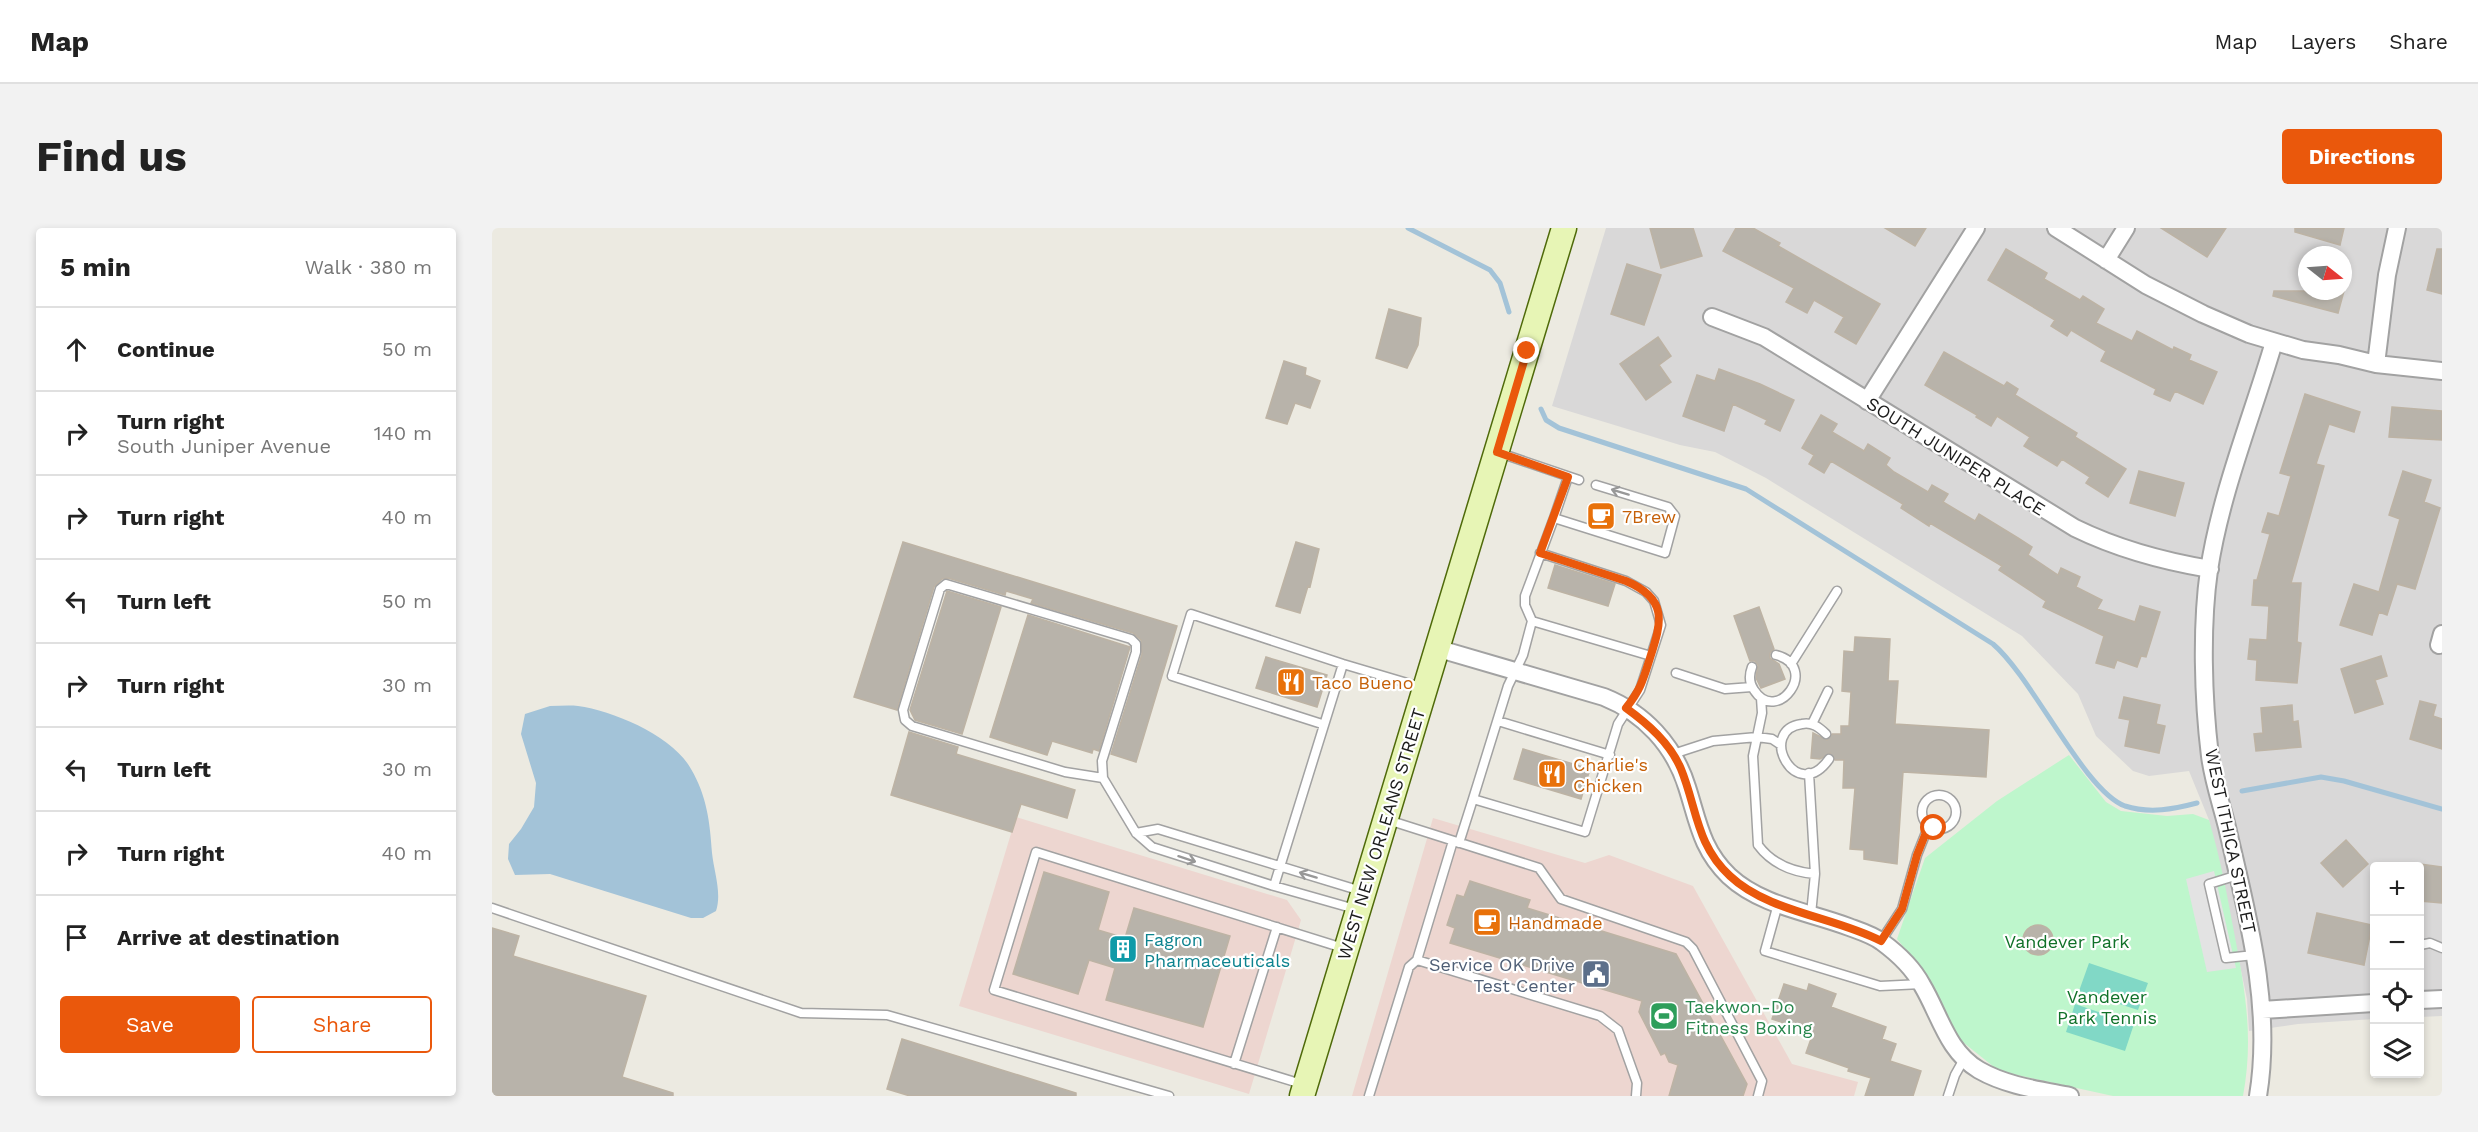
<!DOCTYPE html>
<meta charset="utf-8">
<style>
:root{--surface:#fff;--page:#f2f2f2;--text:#222;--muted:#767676;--line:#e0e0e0;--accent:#ea580c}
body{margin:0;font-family:"Work Sans",sans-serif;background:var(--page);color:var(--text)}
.controls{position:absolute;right:18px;bottom:18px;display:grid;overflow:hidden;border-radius:6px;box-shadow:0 3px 9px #0003}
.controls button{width:54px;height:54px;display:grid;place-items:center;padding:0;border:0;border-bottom:2px solid var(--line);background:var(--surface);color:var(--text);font:30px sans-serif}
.compass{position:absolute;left:1806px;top:18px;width:54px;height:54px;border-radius:50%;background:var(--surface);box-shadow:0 3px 9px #0003;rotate:107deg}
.stop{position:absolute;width:18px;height:18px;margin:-14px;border:4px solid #ea580c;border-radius:50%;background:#fff}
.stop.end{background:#ea580c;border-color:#fff;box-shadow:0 2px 6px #0008}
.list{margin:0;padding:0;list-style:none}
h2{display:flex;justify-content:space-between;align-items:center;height:78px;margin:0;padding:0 24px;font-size:26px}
h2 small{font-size:20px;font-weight:400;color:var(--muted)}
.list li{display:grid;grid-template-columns:39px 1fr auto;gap:18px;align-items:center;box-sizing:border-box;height:84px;padding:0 24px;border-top:2px solid var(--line)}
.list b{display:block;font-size:22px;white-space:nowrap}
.list p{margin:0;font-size:20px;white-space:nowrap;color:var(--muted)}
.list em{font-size:20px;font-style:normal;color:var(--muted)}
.actions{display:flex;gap:12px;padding:18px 24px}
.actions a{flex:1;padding:14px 0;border:2px solid var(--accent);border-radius:6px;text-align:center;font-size:21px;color:var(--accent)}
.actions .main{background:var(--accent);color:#fff}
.icon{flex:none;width:33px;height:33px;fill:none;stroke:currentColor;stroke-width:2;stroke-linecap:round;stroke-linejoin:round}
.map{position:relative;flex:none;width:1950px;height:868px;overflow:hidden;border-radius:6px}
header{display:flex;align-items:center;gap:36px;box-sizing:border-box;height:84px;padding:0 30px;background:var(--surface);border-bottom:2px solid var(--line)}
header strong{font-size:28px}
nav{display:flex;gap:33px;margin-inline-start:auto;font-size:21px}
.intro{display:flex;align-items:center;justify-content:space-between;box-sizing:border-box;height:144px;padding:0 36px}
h1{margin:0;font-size:42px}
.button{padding:15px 27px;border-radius:6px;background:var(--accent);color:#fff;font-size:21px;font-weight:700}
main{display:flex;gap:36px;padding:0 36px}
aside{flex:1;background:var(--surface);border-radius:6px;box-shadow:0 3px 9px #0003}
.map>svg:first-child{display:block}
.residential{fill:#d9d8d8;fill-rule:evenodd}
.commercial{fill:#edd6d0}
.park{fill:#bef6cc}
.pitch{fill:#81d8c6}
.parking{fill:#e3e3e3}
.water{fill:#a3c3d8}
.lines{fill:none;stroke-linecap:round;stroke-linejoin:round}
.stream{stroke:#a3c3d8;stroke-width:5}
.building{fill:#b8b3aa;stroke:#bdb3a4;stroke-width:1.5}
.service-casing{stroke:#a2a2a2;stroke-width:11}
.minor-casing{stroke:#a2a2a2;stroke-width:20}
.secondary-casing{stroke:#4f6a0a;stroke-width:27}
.service{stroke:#fff;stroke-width:8}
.minor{stroke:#fff;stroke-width:16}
.secondary{stroke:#e7f5b5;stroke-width:24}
.oneway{stroke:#989898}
.route{stroke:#ea580c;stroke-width:8}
.labels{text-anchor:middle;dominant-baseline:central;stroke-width:4.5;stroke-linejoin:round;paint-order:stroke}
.street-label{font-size:18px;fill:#1b1b1b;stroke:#fff}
.food-label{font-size:18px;fill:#c56008;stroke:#fff;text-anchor:start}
.culture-label{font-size:18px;fill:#0d838f;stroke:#fff;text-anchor:start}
.park-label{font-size:18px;fill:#107129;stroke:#fff}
.service-label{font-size:18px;fill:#4e5e75;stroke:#fff;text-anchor:end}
.leisure-label{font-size:18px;fill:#27864d;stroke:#fff;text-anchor:start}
</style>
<header>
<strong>Map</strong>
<nav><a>Map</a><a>Layers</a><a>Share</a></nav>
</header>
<div class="intro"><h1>Find us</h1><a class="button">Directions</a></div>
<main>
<aside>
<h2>5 min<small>Walk · 380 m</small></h2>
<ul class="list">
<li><svg class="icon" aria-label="ahead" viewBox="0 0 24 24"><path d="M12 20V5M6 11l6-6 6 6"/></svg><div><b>Continue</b></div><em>50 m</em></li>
<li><svg class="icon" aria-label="right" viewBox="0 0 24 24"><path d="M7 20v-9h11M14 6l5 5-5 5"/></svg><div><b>Turn right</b><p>South Juniper Avenue</p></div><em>140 m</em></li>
<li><svg class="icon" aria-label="right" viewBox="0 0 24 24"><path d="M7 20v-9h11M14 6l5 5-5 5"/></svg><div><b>Turn right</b></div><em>40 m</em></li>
<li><svg class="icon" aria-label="left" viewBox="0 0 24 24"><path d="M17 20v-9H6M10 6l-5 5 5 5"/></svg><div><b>Turn left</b></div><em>50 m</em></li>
<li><svg class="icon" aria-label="right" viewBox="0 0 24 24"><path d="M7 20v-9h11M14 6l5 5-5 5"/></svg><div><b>Turn right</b></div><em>30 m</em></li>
<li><svg class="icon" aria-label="left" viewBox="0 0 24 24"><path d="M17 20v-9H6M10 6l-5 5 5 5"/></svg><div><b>Turn left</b></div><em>30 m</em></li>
<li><svg class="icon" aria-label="right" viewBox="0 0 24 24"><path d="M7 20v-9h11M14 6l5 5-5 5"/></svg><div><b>Turn right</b></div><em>40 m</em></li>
<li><svg class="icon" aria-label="arrive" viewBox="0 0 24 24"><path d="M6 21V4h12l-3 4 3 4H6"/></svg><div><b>Arrive at destination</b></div></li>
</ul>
<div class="actions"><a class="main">Save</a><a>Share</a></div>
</aside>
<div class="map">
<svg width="1950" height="868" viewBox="0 0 1950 868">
<rect width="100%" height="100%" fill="#eceae1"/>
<path class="residential" d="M1114,0H1950V788L1928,789V638H1882V791L1806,796L1757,803L1755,771L1717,592L1697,543L1657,548L1641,543L1604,508L1586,466L1530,408L1274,250L1223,224L1188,217L1060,178ZM1815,27H1851V63H1815Z"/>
<path class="commercial" d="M524,589L795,672L809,692L757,866L467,778Z
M941,590L1093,635L1117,627L1201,658L1300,836L1366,854L1362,868H860Z"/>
<path class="park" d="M1577,527L1614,574L1629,583L1675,588L1701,586L1717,592C1728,629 1735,666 1742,704C1753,761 1762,810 1751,868H1621L1507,843L1462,807L1433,745L1405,711L1433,630L1505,573Z"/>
<path class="pitch" d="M1597,735L1656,755L1646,782L1587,763Z
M1583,776L1642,796L1633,823L1574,804Z"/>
<path class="parking" d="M1722,643L1744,740L1715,744L1694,651Z"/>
<path class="water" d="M58,478C67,478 77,477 86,478C122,483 181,508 199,541C215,568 218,595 220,625C222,644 230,665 224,683L211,690H199L58,646L23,647L16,631L17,616L29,601L42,579L44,555L29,506L33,486Z"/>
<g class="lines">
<path class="stream" d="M916,0L998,42L1008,55L1017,84
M1049,181L1054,192L1067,200L1254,261L1501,416C1541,450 1592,563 1633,578C1658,586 1682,581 1705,575
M1750,563L1829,549L1852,553L1950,581"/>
</g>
<path class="building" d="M1158,0H1201L1210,28L1169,40Z
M1244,0H1261L1288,15L1286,18L1388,76L1364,116L1343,104L1352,89L1322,72L1315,85L1294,74L1302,60L1231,23Z
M1393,0H1434L1423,18Z
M1669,0H1734L1715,29Z
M1803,0H1852L1848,17L1803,4Z
M1514,21L1555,45L1552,51L1588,72L1591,68L1612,81L1604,95L1640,113L1645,103L1681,122L1682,119L1699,127L1697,132L1725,144L1711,176L1683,163L1678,173L1662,166L1664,161L1609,133L1614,123L1579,102L1575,108L1559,98L1563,92L1496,52Z
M1945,21H1950V66L1935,62Z
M1135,36L1169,47L1152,97L1119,86Z
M1782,63H1852L1846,85L1781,68Z
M897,81L929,90L926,117L915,140L884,130Z
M1166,109L1179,128L1167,137L1179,154L1154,172L1128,136Z
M1452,124L1512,158L1515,154L1526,161L1523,167L1585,205L1583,209L1634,241L1616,269L1594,255L1598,249L1570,231L1565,238L1532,218L1538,209L1505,188L1499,198L1484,189L1485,187L1433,157Z
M792,133L814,140L813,147L828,153L818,180L803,175L795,196L774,190Z
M1227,141L1268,156L1302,172L1288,203L1273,196L1275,192L1241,176L1232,203L1191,188L1205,147L1223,153Z
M1813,166L1868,184L1862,204L1837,196L1824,236L1832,238L1799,355H1809L1805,414L1809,415L1805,455L1764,452L1765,432L1756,431L1758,411L1775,412L1777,378L1760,377L1762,352H1765L1778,306L1770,304L1776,285L1787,288L1799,248L1788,245Z
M1900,179L1950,183V212L1897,209Z
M1329,187L1345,196L1340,204L1372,223L1376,216L1398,230L1394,237L1402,244L1436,264L1440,257L1456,266L1451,274L1483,293L1487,286L1526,310L1540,319L1536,327L1566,347L1569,340L1588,349L1584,359L1610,372L1605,381L1643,394L1648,378L1668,384L1654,429L1649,428L1645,439L1625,432L1622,440L1604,435L1612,408L1551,379L1554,373L1507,342L1510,338L1438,295L1437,298L1409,280L1411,276L1339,233L1332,245L1317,236L1322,227L1310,220Z
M1647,243L1692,255L1683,288L1638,275Z
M1911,243L1939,252L1932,274L1948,280L1923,361L1905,356L1895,387L1887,384L1880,407L1848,397L1862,356L1887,364L1908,291L1897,287Z
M411,314L685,398L644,534L619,526L650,426L649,412L641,405L539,375L541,371L514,363L513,367L456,350L450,351L442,359L405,482L362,469Z
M804,314L827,321L818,359L816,358L808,385L784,378Z
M1063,337L1123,356L1116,378L1056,360Z
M455,363L509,379L470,506L423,492L418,482Z
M1267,379L1282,421L1278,425V430L1287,436L1293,451L1269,460L1264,450L1266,437L1263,433H1258L1242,388Z
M536,387L638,419L607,523L601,521L600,525L560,513L555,527L498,509Z
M1363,409L1398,411L1396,453H1406L1403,496L1497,502L1494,549L1411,544L1405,636L1372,631V622L1358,621L1363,560H1351L1352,532H1343L1338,525L1328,531L1319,530L1321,505L1335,512L1340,506H1349V498H1357L1359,464L1350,463L1352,423L1362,424Z
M1889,428L1895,448L1883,452L1891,476L1863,485L1849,441Z
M774,429L835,447L825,479L764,460Z
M1632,469L1668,477L1664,496L1673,498L1667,525L1633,518L1638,492L1627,490Z
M1928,473L1944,477L1941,488L1950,491V521L1918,511Z
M1800,477L1801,494L1806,493L1809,519L1764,523L1762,506L1771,505L1769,480Z
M417,504L466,519L464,526L583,562L575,590L529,576L520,604L399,567Z
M1031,521L1098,541L1089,571L1022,551Z
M1854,612L1876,636L1851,659L1829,635Z
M1928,636L1950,639V675L1928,673Z
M552,644L617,664L606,702L633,710L642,680L738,708L711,799L614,772L623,740L597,732L586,766L521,746Z
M978,653L1038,672L1035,680L1184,726L1255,856L1251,868H1177L1186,837L1177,834L1173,825L1169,827L1147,784L1150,773L958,715L963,700L955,697L965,667L972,669Z
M1825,685L1880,697L1872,737L1816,725Z
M1531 712a15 15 0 1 1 30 0a15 15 0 1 1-30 0Z
M0,700L27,708L21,728L154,768L130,849L181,865V868H0Z
M1292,756L1315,763L1317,756L1344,766L1339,779L1394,799L1390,811L1404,816L1398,833L1429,843L1421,868H1373L1379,850L1356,843L1357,840L1314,825L1321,805L1280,791Z
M410,811L584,865V868H418L395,861Z"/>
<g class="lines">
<g class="service-casing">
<path id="service" d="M1005,224L1087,252
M1076,249L1062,290L1173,325L1183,288L1176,279L1104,257
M1048,325L1134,353L1154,364L1162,373L1169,397L1159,428
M1040,393L1159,428L1148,462L1126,496L1093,604L981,571L1016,458L1031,427Z
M1040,393L1033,377V368L1062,290
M1299,436L1345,363
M1260,439C1257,447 1257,455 1262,462C1285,498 1329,439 1284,427
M1184,445L1233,461L1260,459
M1269,470L1270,485L1265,509L1280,511L1289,517
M1006,493L1118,527
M830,496L680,448L699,386L851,436L932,460
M1320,496L1336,463
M1334,506C1327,499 1320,494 1310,496C1264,502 1304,578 1337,531
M1181,526L1221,513L1265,509L1261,528L1266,617C1280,636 1301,644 1323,646
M1317,545L1323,646L1319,686
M611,550L573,544L420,498L413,492L411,482L448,361L454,356L639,411L644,416V424L610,533L611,550L644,605L660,619L782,658L863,681
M1430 584a17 17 0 1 1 34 0a17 17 0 1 1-34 0Z
M896,592L1047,640L1069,671L1194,714L1201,721L1270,853L1266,868
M644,605L666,601L869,663
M967,615L981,571
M1746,647L1717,656L1734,730L1762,727
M782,658L851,436
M1286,676L1273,723L1388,758L1430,756
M0,680L309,785L395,787L677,868
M1389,713L1410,681L1425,627L1437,597
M1928,717L1938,715L1950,720
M925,732L961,613
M742,836L785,699
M813,857L502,762L544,624L851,720
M877,868L917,739L925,732L1108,788L1126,802L1145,855L1144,868
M1456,868L1463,847L1472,831"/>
</g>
<g class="minor-casing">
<path id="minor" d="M1564,0L1654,57L1711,86L1757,106L1811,122L1847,127L1884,136L1950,143
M1614,32L1634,0
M1220,89L1272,109L1583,300C1626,321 1670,333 1718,341
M1884,136L1895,47L1905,0
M1375,173L1484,0
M1947,417L1950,406
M944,420L1112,469C1152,485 1182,517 1195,559C1206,593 1209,621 1237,648C1269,678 1318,684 1357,699C1368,703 1381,707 1390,714C1405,725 1421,740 1430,757C1448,787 1455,823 1487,842C1515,858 1548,862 1578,868
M1928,772L1950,771
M1770,782L1882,775
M1766,868C1781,778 1755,686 1735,599C1729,575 1721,552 1718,528C1711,471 1709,398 1717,342C1729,264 1760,189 1782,114"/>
</g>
<g class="secondary-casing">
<path id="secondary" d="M810,868L1072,0"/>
</g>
<use href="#service" class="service"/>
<use href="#minor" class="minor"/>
<use href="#secondary" class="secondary"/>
</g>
<defs><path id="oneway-shaft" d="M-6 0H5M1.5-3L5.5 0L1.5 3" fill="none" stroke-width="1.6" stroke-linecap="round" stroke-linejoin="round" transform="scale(1.5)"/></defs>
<g class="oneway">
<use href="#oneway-shaft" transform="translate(1128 264) rotate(-163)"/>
<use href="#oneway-shaft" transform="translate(695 631) rotate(18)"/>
<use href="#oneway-shaft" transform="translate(816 647) rotate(-163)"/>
</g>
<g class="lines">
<path class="route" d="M1035,123L1005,224L1076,249L1048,325L1134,353C1176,371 1170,393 1158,430C1151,452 1149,461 1134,480C1156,496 1178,515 1189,541C1205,580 1204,617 1238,648C1276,684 1343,689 1389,713L1410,681L1425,627L1437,597L1442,600"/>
</g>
<defs>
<g id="cafe-square" transform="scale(1.5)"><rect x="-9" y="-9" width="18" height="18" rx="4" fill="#e8710a" stroke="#fff"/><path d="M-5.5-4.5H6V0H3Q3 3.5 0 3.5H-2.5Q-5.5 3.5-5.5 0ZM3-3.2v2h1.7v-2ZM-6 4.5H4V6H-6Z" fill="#fff"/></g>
<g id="restaurant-square" transform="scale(1.5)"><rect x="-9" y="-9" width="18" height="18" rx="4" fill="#e8710a" stroke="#fff"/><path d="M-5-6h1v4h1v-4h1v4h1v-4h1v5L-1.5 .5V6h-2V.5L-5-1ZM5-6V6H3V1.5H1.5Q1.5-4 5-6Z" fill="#fff"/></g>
<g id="building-square" transform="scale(1.5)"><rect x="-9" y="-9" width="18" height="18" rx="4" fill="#0f9aa8" stroke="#fff"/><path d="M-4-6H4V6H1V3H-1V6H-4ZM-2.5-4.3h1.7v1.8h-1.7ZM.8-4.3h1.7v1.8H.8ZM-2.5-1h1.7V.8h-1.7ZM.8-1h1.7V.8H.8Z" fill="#fff"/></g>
<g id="civic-square" transform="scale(1.5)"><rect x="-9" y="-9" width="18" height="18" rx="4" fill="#5c6f8a" stroke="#fff"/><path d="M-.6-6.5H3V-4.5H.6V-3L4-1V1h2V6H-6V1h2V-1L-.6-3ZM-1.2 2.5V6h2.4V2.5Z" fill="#fff"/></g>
<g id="stadium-square" transform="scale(1.5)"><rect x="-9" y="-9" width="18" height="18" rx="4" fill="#2e9e5b" stroke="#fff"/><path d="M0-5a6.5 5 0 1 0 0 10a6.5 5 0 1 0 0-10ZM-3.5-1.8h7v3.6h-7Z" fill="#fff"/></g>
</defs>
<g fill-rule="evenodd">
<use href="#cafe-square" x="1109" y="288"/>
<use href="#restaurant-square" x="799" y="454"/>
<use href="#restaurant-square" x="1060" y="546"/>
<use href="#cafe-square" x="995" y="694"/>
<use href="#building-square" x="631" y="721"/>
<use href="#civic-square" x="1104" y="746"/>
<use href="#stadium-square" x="1172" y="788"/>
</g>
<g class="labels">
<g class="street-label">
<text transform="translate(1464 228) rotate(32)">SOUTH JUNIPER PLACE</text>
<text transform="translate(889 606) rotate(-73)">WEST NEW ORLEANS STREET</text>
<text transform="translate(1739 613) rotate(78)">WEST ITHICA STREET</text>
</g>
<g class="food-label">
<text x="1130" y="288">7Brew</text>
<text x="820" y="454">Taco Bueno</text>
<text x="1081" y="536">Charlie's<tspan x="1081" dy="21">Chicken</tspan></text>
<text x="1016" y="694">Handmade</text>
</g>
<g class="culture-label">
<text x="652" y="711">Fagron<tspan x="652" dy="21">Pharmaceuticals</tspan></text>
</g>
<g class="park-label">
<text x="1575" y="713">Vandever Park</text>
<text x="1615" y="768">Vandever<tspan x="1615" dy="21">Park Tennis</tspan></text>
</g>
<g class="service-label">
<text x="1083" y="736">Service OK Drive<tspan x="1083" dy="21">Test Center</tspan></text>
</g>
<g class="leisure-label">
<text x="1193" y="778">Taekwon-Do<tspan x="1193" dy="21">Fitness Boxing</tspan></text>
</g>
</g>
</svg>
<div class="controls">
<button>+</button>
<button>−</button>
<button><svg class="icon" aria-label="locate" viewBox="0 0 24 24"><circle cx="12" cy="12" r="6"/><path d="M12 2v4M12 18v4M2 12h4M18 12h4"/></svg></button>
<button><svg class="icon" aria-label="layers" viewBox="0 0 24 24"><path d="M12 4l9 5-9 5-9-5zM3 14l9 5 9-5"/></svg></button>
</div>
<svg class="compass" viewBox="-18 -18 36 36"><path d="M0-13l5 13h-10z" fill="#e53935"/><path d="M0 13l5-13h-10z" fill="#767676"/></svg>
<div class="stop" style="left:1442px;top:600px"></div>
<div class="stop end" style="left:1035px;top:123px"></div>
</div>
</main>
